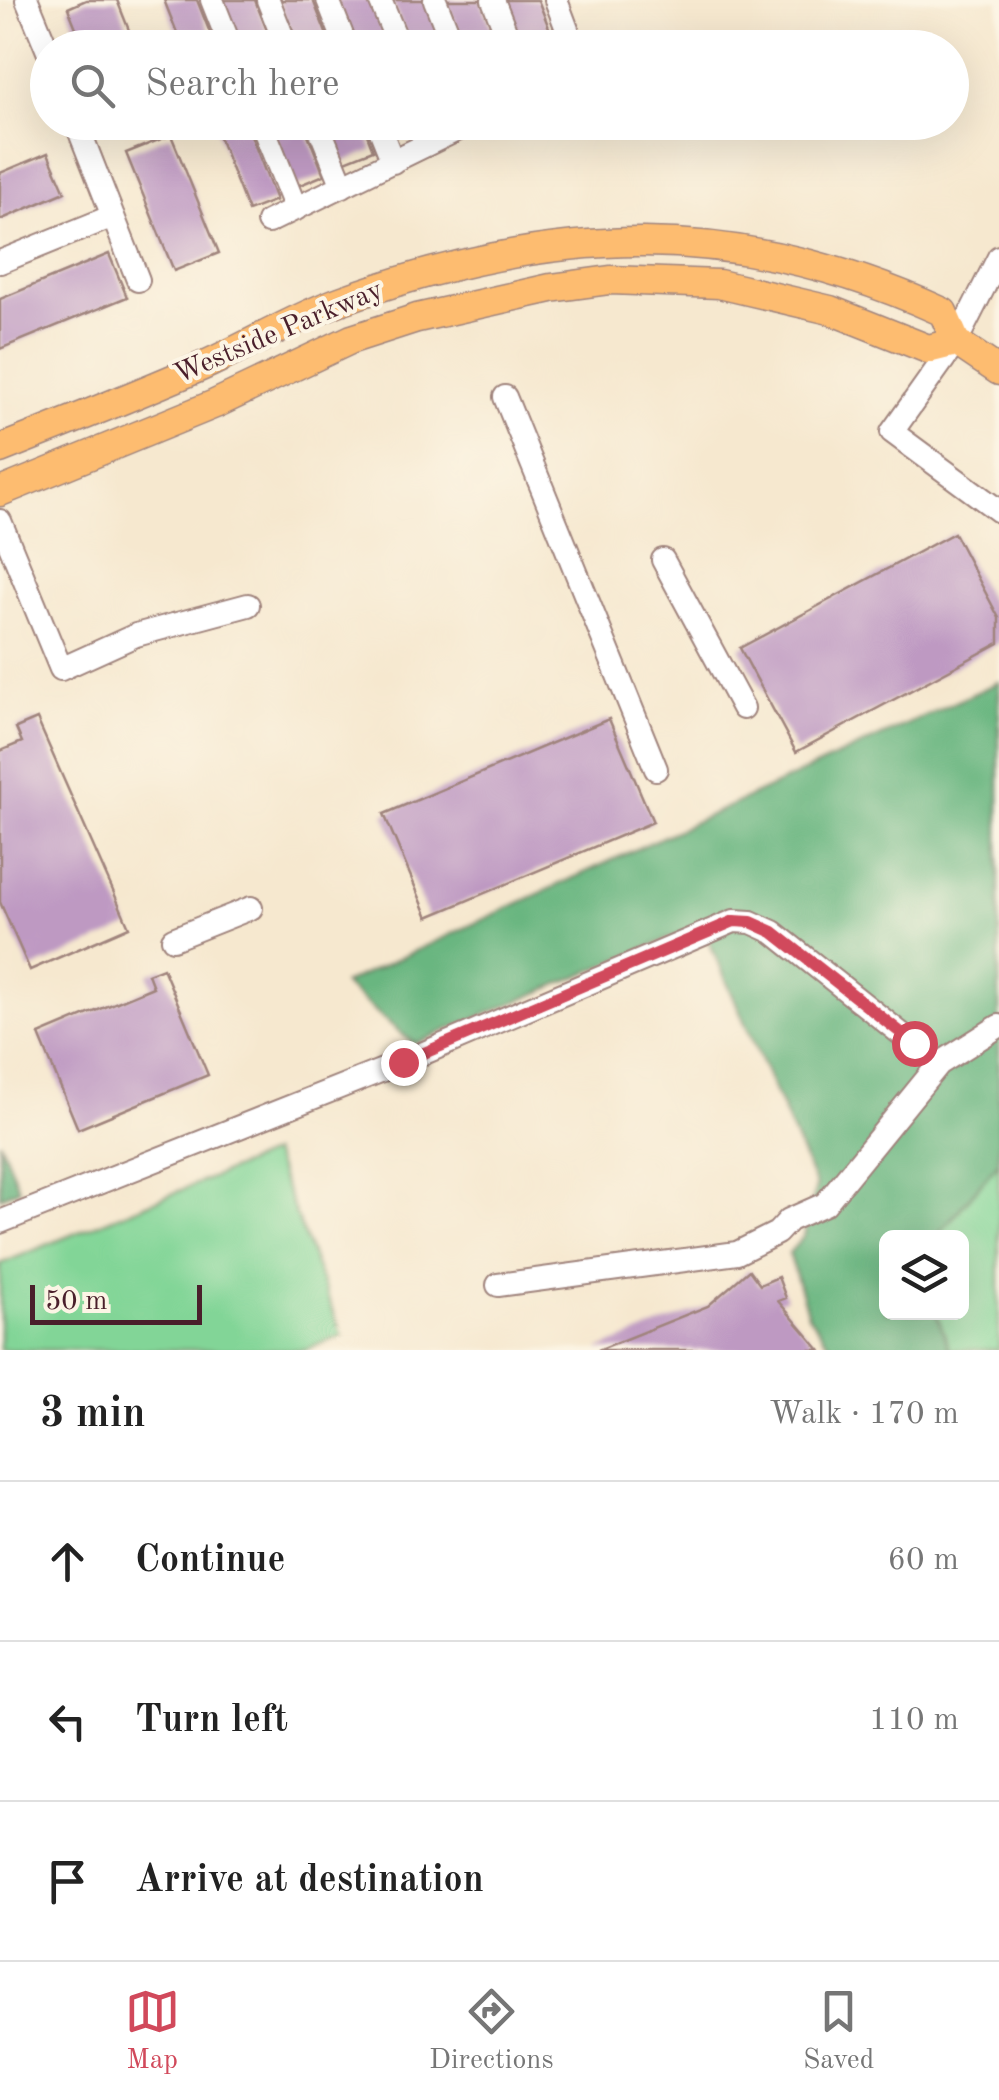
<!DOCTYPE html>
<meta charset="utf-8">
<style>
:root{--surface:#fff;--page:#f2f2f2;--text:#222;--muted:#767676;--line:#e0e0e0;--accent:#d1495b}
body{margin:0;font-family:"Old Standard TT",serif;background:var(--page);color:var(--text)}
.controls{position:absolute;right:30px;bottom:30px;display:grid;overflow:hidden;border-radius:15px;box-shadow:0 10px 40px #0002}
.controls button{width:90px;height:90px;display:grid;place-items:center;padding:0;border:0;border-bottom:2px solid var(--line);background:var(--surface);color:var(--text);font:50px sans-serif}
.scale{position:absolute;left:30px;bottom:25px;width:172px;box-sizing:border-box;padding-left:10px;border:5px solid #4a1f2b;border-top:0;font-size:28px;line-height:35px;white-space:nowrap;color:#4a1f2b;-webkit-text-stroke:8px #fcf5e5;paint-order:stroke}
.stop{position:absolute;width:30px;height:30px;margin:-22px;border:8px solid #d1495b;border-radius:50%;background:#fff}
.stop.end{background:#d1495b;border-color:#fff;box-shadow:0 2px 10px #0008}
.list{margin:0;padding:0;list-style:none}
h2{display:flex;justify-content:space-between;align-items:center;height:130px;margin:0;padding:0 40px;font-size:42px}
h2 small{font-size:32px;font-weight:400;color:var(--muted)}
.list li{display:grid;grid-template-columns:65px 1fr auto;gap:30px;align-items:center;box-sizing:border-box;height:160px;padding:0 40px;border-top:2px solid var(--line)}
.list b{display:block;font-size:38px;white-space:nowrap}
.list em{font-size:32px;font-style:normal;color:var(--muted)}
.icon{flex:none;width:55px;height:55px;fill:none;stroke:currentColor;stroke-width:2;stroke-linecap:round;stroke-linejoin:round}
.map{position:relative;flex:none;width:999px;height:1350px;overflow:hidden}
.search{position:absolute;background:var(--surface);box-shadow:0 10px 40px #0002;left:30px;right:30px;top:30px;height:110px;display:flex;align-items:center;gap:25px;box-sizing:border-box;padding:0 35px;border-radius:55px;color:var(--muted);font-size:38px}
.sheet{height:610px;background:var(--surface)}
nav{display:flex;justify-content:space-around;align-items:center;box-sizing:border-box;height:140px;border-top:2px solid var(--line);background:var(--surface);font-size:28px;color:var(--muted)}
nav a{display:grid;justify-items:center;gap:5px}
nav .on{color:var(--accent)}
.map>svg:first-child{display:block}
.green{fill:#82d597;stroke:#667a61;stroke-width:2.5}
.forest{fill:#69b680;stroke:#5a6a56;stroke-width:2.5}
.building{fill:#be99c2}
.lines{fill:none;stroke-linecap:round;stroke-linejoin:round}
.minor-casing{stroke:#a0847d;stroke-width:26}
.major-casing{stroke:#a0847d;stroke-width:31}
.minor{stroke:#fff;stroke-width:22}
.major{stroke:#fdbc70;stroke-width:28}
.route{stroke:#d1495b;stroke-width:12}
.labels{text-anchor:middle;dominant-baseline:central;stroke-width:8;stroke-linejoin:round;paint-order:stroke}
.street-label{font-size:28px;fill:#4a1f2b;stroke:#fcf5e5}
</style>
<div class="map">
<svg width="999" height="1350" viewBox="0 0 999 1350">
<rect width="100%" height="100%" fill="#fcf5e5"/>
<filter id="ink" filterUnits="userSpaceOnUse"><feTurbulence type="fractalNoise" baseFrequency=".01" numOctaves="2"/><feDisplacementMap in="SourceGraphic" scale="20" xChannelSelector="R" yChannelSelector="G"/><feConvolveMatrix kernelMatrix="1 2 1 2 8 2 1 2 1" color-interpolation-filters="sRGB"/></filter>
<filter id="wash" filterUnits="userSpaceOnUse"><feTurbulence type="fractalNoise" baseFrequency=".0048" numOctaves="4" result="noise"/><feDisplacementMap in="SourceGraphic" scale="40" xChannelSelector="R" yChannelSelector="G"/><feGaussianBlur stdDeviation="2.25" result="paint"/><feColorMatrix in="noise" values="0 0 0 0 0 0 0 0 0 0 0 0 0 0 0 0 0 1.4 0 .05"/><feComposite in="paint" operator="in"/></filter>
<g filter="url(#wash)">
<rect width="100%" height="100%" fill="#f6e8cf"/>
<path class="green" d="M272,1153L342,1335L305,1350H0V1264Z
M999,1162V1350H950L936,1313L962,1312V1238H936Z"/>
<path class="forest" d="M999,682V1162L936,1237L886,1238V1312L936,1313L950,1350H834L808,1315L789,1253L804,1236L816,1186L702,925L414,1044L343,984Z
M0,1141L19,1189L0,1197Z"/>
<g id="blocks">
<path class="building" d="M86,0H117L136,48H84L68,8Z
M164,0H197L216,48H183Z
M220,0H255L274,48H239Z
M278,0H313L332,48H297Z
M335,0H370L389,48H354Z
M391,0H429L448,48H411Z
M446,0H481L500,48H465Z
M504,0H538L557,48H523Z
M213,122H246L276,200L248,211Z
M269,122H303L324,175L295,187Z
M327,122H362L373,150L343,162Z
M384,122H419L421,127L391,139Z
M171,135L219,253L174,271L126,153Z
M48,153L65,192L0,220V173Z
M109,254L127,297L0,349V299Z
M954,533L999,618V643L796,752L740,648Z
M37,719L129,927L30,970L0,902V751L22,742L16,728Z
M609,719L653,822L428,917L384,814Z
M163,968L208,1075L78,1129L39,1035L153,987L148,974Z
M749,1270L760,1285L778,1277L786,1298L778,1301L820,1350H598L708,1306Z"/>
</g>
</g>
<g filter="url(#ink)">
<use href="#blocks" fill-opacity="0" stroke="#a0847d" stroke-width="2.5"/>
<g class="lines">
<g class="minor-casing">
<path id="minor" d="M27,0L48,51
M212,0L231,48
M268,0L287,48
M328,0L347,48
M380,0L400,48
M435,0L454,48
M493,0L512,48
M556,0L574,48
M76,122L138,280
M261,122L296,209
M317,122L343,186
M377,122L393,162
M268,222L473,122
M999,257L956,342L892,432L999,511
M0,262L113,216
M505,397L656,769
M0,521L61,669L136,635L248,605
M663,560L743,708
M173,939L251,908
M0,1222L403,1062L734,921L751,922L773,932L939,1064
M498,1285L737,1253L777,1233L789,1220L825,1204L939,1064L999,1026"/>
</g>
<g class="major-casing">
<path id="major" d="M0,449C66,423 131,397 196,369C245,348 291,319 340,301C552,224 736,217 943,312L956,342L999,371
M0,492L215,404L352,339L417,318L551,288L610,280L719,284L830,310L928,349L956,342"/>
</g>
<use href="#minor" class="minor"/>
<use href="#major" class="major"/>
</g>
</g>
<g class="lines" filter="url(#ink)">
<path class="route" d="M403,1062L734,921L751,922L773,932L914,1043"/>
</g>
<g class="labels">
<g class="street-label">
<text transform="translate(279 333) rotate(-23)">Westside Parkway</text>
</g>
</g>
</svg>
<div class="controls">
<button><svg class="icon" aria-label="layers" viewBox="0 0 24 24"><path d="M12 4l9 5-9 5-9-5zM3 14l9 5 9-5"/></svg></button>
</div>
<div class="scale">50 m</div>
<div class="stop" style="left:914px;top:1043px"></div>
<div class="stop end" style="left:403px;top:1062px"></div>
<div class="search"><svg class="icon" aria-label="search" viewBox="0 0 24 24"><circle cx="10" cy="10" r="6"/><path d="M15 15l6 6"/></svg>Search here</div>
</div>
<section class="sheet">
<h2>3 min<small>Walk · 170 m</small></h2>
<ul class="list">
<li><svg class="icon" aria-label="ahead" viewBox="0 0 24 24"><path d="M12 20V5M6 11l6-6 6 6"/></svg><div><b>Continue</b></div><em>60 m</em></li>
<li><svg class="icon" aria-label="left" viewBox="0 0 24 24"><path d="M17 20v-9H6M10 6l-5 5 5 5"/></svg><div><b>Turn left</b></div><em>110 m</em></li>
<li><svg class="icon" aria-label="arrive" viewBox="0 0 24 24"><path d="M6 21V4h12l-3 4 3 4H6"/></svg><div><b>Arrive at destination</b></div></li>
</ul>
</section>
<nav>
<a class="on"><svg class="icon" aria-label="map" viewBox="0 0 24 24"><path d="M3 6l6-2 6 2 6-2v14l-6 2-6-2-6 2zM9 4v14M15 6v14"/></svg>Map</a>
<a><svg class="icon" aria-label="directions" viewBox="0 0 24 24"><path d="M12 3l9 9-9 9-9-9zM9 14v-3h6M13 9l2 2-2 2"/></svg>Directions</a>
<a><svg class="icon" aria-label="saved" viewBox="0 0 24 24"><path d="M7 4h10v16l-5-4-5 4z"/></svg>Saved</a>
</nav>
